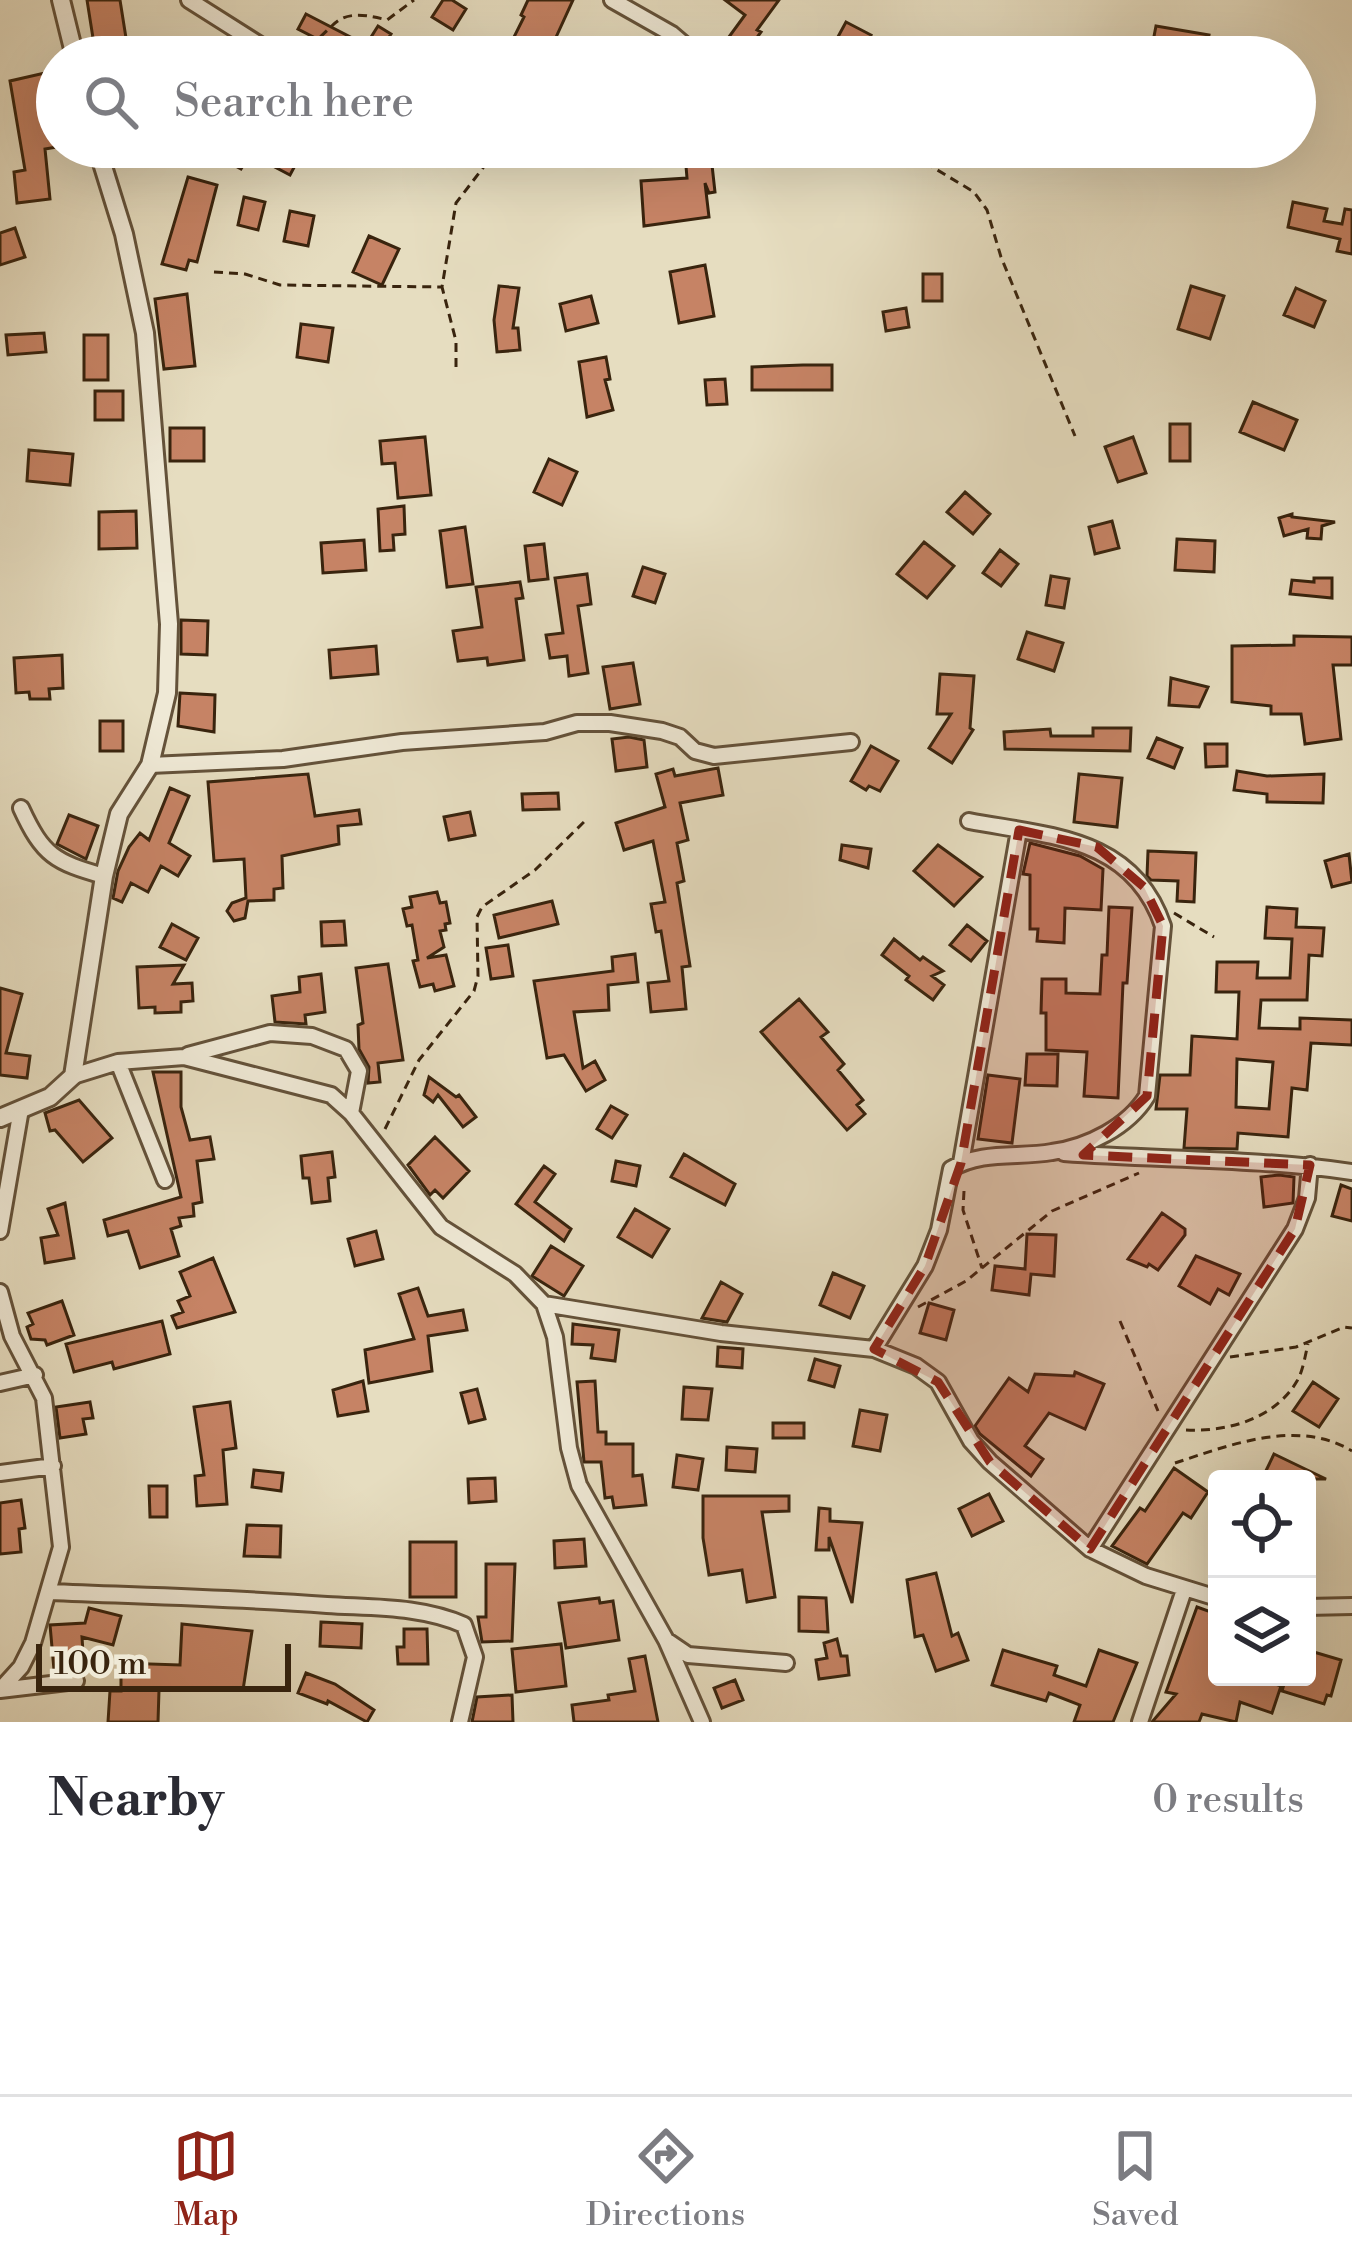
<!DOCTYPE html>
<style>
:root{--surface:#fff;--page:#f7f7f7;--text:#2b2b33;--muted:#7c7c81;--line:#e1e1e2;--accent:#8f2418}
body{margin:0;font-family:"Libre Bodoni",serif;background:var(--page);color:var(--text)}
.controls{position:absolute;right:36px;bottom:36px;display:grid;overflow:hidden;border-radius:12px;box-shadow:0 12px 48px #0002}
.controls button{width:108px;height:108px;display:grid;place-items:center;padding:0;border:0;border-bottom:3px solid var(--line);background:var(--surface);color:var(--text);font:60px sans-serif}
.scale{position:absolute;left:36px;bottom:30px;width:255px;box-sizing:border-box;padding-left:12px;border:6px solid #39240e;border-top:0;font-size:33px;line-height:42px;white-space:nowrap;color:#39240e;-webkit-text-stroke:9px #efe9d6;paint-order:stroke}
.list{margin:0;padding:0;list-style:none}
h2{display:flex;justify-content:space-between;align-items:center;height:156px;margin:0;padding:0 48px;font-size:51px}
h2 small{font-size:39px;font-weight:400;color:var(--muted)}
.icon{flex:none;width:66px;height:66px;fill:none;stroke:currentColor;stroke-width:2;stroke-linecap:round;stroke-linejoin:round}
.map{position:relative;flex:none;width:1352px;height:1722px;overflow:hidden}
.search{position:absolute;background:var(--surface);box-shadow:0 12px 48px #0002;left:36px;right:36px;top:36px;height:132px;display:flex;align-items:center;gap:30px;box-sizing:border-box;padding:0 42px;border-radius:66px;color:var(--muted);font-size:45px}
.sheet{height:372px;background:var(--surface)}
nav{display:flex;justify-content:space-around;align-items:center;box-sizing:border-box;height:168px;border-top:3px solid var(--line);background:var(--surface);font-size:33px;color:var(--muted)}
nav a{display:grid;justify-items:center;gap:6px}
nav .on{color:var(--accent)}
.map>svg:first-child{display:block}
.building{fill:#c68365;stroke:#39240e;stroke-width:3;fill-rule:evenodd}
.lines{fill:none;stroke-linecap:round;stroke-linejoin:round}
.minor-casing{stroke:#64523a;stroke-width:20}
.tertiary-casing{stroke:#64523a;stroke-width:22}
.path{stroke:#39240e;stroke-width:3;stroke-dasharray:9 6;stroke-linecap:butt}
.minor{stroke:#efe9d6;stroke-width:14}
.tertiary{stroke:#efe9d6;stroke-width:16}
.marked{fill:#8f2418;fill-opacity:0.2;stroke:#8f2418;stroke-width:9;stroke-dasharray:24 15;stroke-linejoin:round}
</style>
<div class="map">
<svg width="1352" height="1722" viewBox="0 0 1352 1722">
<rect width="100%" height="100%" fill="#e6ddc0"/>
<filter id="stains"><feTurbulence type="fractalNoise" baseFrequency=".00167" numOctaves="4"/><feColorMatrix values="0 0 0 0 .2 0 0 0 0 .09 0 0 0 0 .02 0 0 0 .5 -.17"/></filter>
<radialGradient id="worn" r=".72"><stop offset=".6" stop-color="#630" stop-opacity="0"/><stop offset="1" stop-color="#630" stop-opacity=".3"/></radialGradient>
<path class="building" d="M87,0H120L129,57H96Z
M443,0H452L466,9L453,30L432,17Z
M528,0H573L552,46L572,57H504L524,17L521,15Z
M725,0H779L757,30L761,32L743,57L723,45L745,15Z
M306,14L366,45L378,26L391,34L379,53L385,57H329L321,53L327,44L298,29Z
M846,22L871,35L859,57L833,46Z
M1156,26L1209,35L1205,57H1150Z
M49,72L57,108V147L45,149L50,199L17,203L14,172L25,170L10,81Z
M201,147H305L290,175L250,154L241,169Z
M694,147H710L715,192L709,193L705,183L709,217L644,226L641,181L687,178L686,166L699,164Z
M188,177L217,185L197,262L189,260L186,270L162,264Z
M244,197L265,202L258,230L238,225Z
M1293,202L1327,209L1324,221L1342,224L1345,209L1352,210V254L1337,251L1340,239L1288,227Z
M290,211L314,216L308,246L284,241Z
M15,228L25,257L0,265V233Z
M369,236L399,249L382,285L353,272Z
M705,265L714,316L679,323L670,272Z
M923,274H942V301H923Z
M499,286L519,288L513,328H518L520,350L497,352L494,320Z
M1191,286L1224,296L1210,339L1178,329Z
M1296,288L1325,301L1314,327L1284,315Z
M187,294L195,366L164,369L155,299Z
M591,296L598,323L566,331L560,304Z
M906,308L909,327L886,331L883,312Z
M301,324L333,328L328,362L297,357Z
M44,333L46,352L8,355L6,335Z
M84,335H108V380H84Z
M606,357L610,379L605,380L613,410L587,417L579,362Z
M803,365H832V390H752V367Z
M725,379L727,404L707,405L705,380Z
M95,391H123V420H95Z
M1253,402L1297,420L1284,450L1240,432Z
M1170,424H1190V461H1170Z
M170,428H204V461H170Z
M425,437L431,495L398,498L395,463L382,464L380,441Z
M1133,437L1146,473L1118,482L1105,447Z
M29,450L73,454L70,485L27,481Z
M549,459L577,472L562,505L534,492Z
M965,492L990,514L973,534L947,512Z
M404,506L405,534L393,535L394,550L380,551L378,509Z
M136,511L137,548L99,549V512Z
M1292,514V517L1335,522L1322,526L1321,539L1307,538L1308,529L1284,536L1279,518Z
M1112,521L1119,548L1095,554L1089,527Z
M465,527L473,584L447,587L440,531Z
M1177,539L1215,541L1214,572L1175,570Z
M364,540L366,570L323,573L321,543Z
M924,542L954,566L927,598L897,574Z
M544,544L548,579L529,581L525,546Z
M1000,550L1018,564L1001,586L983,573Z
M643,567L665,574L655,603L633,596Z
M587,574L591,604L578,606L588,673L569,676L567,656L550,658L546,635L563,633L555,578Z
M1051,576L1069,579L1064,608L1046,605Z
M1314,578H1332V598L1290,594L1292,580L1314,582Z
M520,582L523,598L516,599L524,660L488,665L487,658L458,661L453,631L482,627L476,587Z
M181,620L208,621L207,655L181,654Z
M1027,632L1063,643L1054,671L1018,659Z
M1294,636L1352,637V665H1333L1341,739L1305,744L1301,714H1271V706L1232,702V646L1294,645Z
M376,646L378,674L331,678L329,650Z
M62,655L63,688L49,689L50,699H30L29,692L16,693L14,658Z
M633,663L640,704L610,709L603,667Z
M940,674L974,676L970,728L973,730L952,763L929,748L951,714H937Z
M1171,678L1208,687L1199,707L1169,705Z
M180,693L215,695L214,732L178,726Z
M100,721H123V751H100Z
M1093,728H1131L1130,751L1005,749L1004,732L1050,729L1051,736H1093Z
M629,737L644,740L647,767L616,771L612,739Z
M1157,738L1182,748L1174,768L1148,758Z
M1205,744H1227V766L1206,767Z
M871,746L898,761L880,791L869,786L866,790L851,781Z
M718,768L723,795L680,803L688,840L677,843L684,881L677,883L690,966L682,967L686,1009L651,1012L648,983L669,981L661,931L656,932L651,904L665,902L653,841L624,850L616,823L665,807L656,774L673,769L675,776Z
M1237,771L1267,776L1324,774L1323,803L1267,802V794L1234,790Z
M308,774L315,816L359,810L361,824L338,826L339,844L282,856L283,888L274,889V900L248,901L245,918L234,921L227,911L232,903L246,898L244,859L214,861L208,782Z
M1079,774L1122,778L1117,827L1074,822Z
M170,788L189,796L169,843L190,856L178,876L161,866L148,892L131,883L122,902L113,898L118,871L129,847L140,833L149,840Z
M558,793L559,809L523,810L522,794Z
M470,812L475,835L449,840L444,817Z
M69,815L98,826L86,859L57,844Z
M1030,843L1080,856L1103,869L1101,910L1065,908L1064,943L1037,941L1038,929H1030V875L1023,874Z
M842,845L871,849L868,868L840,860Z
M938,845L982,877L954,906L914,871Z
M1148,851L1196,853L1194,902L1177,901L1178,881L1151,880L1147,876Z
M1349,854L1352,882L1332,887L1325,861Z
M437,892L440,903L446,902L450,923L445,924L446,930L440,931L444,947L427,958L446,955L454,986L435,991L433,984L420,987L413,961L418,960L412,925L407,926L403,909L412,907L410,897Z
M552,901L558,924L499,938L494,915Z
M1109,907L1132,908L1127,983H1123L1118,1098L1084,1096L1087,1052L1046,1050V1013H1041L1042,979H1066V993L1100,994L1102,955H1107Z
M1267,907L1297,909L1296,927L1324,928L1322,956L1309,955L1307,1000H1261L1259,1028L1300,1029V1018L1352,1020V1045L1311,1043L1307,1090L1292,1088L1288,1137L1238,1133L1237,1149L1184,1148L1187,1109H1156L1160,1075H1190L1192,1036L1237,1039L1239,992H1216L1217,962H1258L1257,978H1290L1292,939L1265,938ZM1237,1059L1273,1062L1269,1109L1236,1107Z
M344,921L346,945L322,946L321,922Z
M172,924L198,938L186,960L160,947Z
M967,925L987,941L971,961L950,945Z
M894,939L920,960L923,957L943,971L932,976L944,985L933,1000L906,980L909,976L882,955Z
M508,945L513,976L491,979L486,948Z
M635,954L638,982L608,985L609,1010L574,1012L583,1068L595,1061L605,1080L586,1091L564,1055L547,1058L534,981L613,971L612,957Z
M388,964L403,1060L378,1063L380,1082L368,1083L369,1067L359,1049L358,1025L363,1023L356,968Z
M184,965L173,984L192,983L193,1001L181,1002V1012L155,1013V1007L139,1008L137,967Z
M321,974L325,1012L305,1015L306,1024L275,1022L272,996L300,992L299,977Z
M0,988L22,994L6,1053L30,1056L27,1078L0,1075Z
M799,999L828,1032L821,1037L844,1064L838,1070L863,1100L857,1105L865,1114L847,1130L761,1032Z
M1027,1054H1058L1057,1086L1025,1085Z
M153,1072H181V1107L190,1140L210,1137L214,1159L197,1161L202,1202L193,1204L194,1216L179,1218L181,1226L171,1229L179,1256L140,1268L128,1231L108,1236L104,1220L181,1197Z
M988,1075L1020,1079L1012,1143L978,1139Z
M429,1077L456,1097L459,1095L476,1117L463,1127L438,1095L433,1102L424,1095Z
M79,1100L112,1138L83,1162L55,1130L50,1131L45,1113Z
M611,1106L627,1115L612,1138L597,1129Z
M435,1137L469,1171L443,1198L435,1190L430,1195L408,1165Z
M332,1152L335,1177L328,1178L330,1201L312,1203L309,1178H303L301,1156Z
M684,1154L735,1184L725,1205L671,1177Z
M616,1161L640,1166L636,1186L612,1181Z
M544,1166L555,1174L535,1202L571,1229L564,1241L516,1204Z
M1279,1175L1294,1177L1293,1203L1264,1207L1261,1177Z
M1341,1185L1352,1189V1221L1332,1216Z
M65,1203L74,1258L45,1263L41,1238L58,1235L48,1209Z
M635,1209L669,1229L652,1257L618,1237Z
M1162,1213L1185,1229V1235L1158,1270L1149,1264L1147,1267L1128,1259Z
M376,1231L383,1259L355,1266L348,1239Z
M1027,1234L1056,1235L1054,1276L1031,1274L1029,1295L992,1290L995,1266L1025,1269Z
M551,1246L583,1266L564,1296L532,1276Z
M1196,1256L1240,1274L1229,1295L1218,1289L1210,1304L1179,1286Z
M213,1258L235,1312L177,1328L172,1316L183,1312L178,1301L190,1296L180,1272Z
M833,1273L864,1286L850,1318L820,1305Z
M721,1282L742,1294L727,1322L702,1318Z
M418,1288L428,1316L463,1310L467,1330L428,1336L432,1371L369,1383L365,1350L414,1339L399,1294Z
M62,1301L74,1335L47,1345L45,1340L31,1339L27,1327L33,1324L28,1313Z
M929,1303L954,1310L946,1340L920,1333Z
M162,1321L170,1354L114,1369L112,1362L74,1372L66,1344Z
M573,1324L619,1330L615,1361L591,1358L593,1345L572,1344Z
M718,1347L743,1349L742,1368L717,1366Z
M815,1359L840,1366L834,1387L809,1380Z
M1075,1372L1104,1384L1085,1429L1049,1413L1025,1446L1043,1459L1031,1476L980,1434L975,1426L1009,1378L1028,1392L1035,1374L1074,1376Z
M363,1381L368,1411L338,1416L333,1390Z
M595,1381L598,1432H606V1444H633V1476L642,1475L646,1505L614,1508L612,1497L605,1498L601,1462H584L577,1382Z
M1313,1382L1338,1399L1319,1427L1293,1411Z
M684,1387L712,1389L708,1420L682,1419Z
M477,1389L485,1419L469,1423L461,1393Z
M90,1402L93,1418L83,1419L86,1434L60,1438L56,1407Z
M230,1402L236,1448L223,1450L227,1504L197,1506L195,1476L204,1475L194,1407Z
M860,1410L887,1415L880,1451L853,1446Z
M773,1423H804V1438H773Z
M727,1447L757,1449L755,1472L726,1470Z
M1274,1454L1326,1479H1262Z
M677,1455L703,1459L698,1490L673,1487Z
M1174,1468L1208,1492L1191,1518L1183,1513L1147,1564L1112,1546L1140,1508L1145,1511Z
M254,1470L283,1473L281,1491L252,1487Z
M495,1478L496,1501L469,1503L468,1479Z
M149,1486H167V1517H150Z
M989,1494L1003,1521L972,1536L959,1509Z
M703,1496H789V1511L762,1512L775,1597L747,1602L742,1570L709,1575L703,1538Z
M21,1500L25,1528L19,1529L21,1552L0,1554V1503Z
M819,1508L830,1509V1521L862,1523L852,1603L829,1537V1550H816Z
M247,1525L281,1526L280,1557L244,1556Z
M584,1539L586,1566L555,1568L554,1541Z
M410,1542H456V1597H410Z
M486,1564H515L512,1641L482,1642L478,1617H486Z
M936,1573L952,1636L958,1633L968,1660L936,1671L923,1635L915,1637L907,1580Z
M799,1597L826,1598L828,1632L799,1631Z
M599,1598L600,1603L613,1601L619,1640L566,1648L559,1603Z
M1197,1607L1214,1613L1210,1622L1217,1623V1677H1255L1281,1686L1272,1713L1240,1702L1236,1722L1202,1714L1199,1722H1152L1176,1694L1166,1692Z
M89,1608L121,1616L113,1645L82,1637L84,1668L54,1670L50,1625L85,1623Z
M321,1622L362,1624L361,1648L320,1646Z
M182,1624L252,1631L243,1690H159L158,1722H108L110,1691H121V1663L180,1665Z
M404,1629H427L428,1664H398L397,1647H404Z
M837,1639L841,1656H847L849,1675L819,1679L816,1660L827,1658L824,1643Z
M561,1644L566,1686L516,1692L512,1649Z
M1003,1650L1057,1666L1054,1675L1086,1686L1099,1650L1137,1663L1113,1722H1074L1080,1705L1049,1693L1046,1701L992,1685Z
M1307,1650L1341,1660L1331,1696L1327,1695L1324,1704L1282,1691L1286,1677H1307Z
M645,1656L658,1722H574L572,1705L609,1700L608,1695L635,1691L629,1659Z
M306,1673L335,1684L374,1710L367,1722L328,1701L327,1704L298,1693Z
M735,1680L743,1700L722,1708L714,1688Z
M512,1695L513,1722H472L477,1697Z"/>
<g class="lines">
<g class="minor-casing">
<path id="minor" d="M189,0L279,57
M612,0L672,34L699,57
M150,765L283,759L402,742L545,732L577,723H610L662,731L680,737L695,751L714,756L851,742
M21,808C43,856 55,862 104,876
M188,1055L270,1033L312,1036L346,1049L359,1071L351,1113
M118,1062L165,1180
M73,1076L118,1062L184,1057L331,1095L351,1113L441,1227L515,1274L544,1304L721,1333L874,1349L916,1366L938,1382L971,1441L990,1462L1090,1549L1146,1576L1217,1598
M1064,1153C1161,1160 1256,1158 1352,1172
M961,1163L1019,830
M0,1231L21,1109
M0,1292L12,1336L44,1398L61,1547L33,1643L21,1667L1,1689
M544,1304L555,1337L569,1448L579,1485L666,1640L702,1722
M874,1349L925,1266L939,1230L951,1169C981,1150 1019,1158 1052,1152C1088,1147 1128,1127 1147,1096L1163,926C1133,836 1047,836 969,821
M0,1383L35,1375
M0,1473L53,1466
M1090,1549L1295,1229L1307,1198L1310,1165
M49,1592C142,1596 235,1598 327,1605C374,1608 421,1606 464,1625L475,1657L460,1722
M1307,1607L1352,1606
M666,1640L688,1655L786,1663
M0,1690L76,1681
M1140,1722L1184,1590"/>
</g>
<g class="tertiary-casing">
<path id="tertiary" d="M61,0L75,57
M0,1118L50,1097L73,1076L104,876L119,814L150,765L167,693L169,624L145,333L124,234L97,147"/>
</g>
<path class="path" d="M714,49L734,57
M294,51C341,36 324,3 387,20L414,0
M899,147L974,192L987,210L1001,257L1075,436
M214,272L245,274L280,285L442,287
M456,367V341L442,287L456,203L499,147
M1174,913L1214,937
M385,1129L419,1060L474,991L478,976L477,917L482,907L535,870L587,819
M964,1191L963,1210L982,1268
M918,1307L966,1281L1052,1211L1139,1173
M1120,1321L1158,1411
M1230,1357L1296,1347L1344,1327L1352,1328
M1186,1430C1227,1432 1275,1419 1297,1381C1303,1371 1305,1356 1308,1344
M1175,1463C1230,1445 1298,1418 1352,1451"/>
<use href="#minor" class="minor"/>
<use href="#tertiary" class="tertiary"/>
</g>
<path class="marked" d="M1019,830L1097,847L1144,887L1163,926L1147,1096L1083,1155L1310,1165L1295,1229L1090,1549L990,1462L938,1382L874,1349L925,1266L961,1163Z"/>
<rect width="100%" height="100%" filter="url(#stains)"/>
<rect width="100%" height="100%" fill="url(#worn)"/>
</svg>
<div class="controls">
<button><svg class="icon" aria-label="locate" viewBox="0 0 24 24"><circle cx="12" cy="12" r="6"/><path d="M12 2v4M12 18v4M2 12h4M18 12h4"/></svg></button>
<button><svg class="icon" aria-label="layers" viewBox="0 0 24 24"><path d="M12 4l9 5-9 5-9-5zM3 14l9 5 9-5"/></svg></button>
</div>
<div class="scale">100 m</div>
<div class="search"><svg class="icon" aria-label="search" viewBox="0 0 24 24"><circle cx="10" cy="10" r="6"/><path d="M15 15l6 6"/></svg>Search here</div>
</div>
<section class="sheet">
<h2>Nearby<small>0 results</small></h2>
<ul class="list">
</ul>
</section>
<nav>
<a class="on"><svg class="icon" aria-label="map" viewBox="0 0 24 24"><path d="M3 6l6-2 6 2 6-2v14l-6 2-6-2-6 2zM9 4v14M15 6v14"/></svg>Map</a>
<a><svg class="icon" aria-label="directions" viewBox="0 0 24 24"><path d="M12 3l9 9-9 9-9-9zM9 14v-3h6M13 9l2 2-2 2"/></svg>Directions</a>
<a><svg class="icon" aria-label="saved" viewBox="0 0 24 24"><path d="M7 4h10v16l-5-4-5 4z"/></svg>Saved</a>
</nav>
